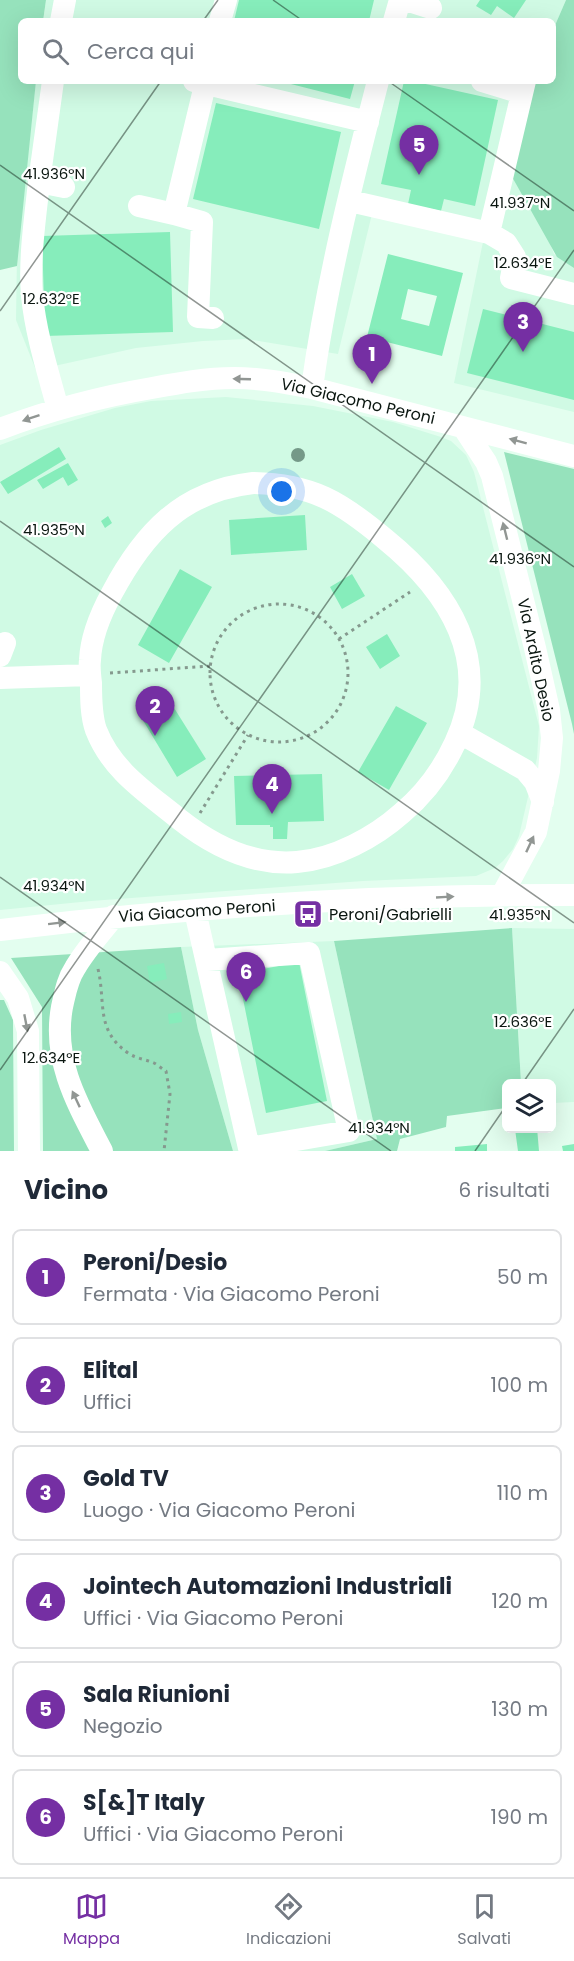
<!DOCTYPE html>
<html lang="it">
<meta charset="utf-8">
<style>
:root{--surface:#fff;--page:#f2f2f3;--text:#1f2937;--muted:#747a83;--line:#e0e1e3;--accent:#752fa3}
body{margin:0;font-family:Poppins,sans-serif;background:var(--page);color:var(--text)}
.controls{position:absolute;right:18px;bottom:18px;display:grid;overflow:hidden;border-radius:9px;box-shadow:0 6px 24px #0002}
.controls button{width:54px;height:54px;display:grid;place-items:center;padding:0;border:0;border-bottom:2px solid var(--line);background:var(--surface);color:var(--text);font:30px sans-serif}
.you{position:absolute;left:282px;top:492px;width:21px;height:21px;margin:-15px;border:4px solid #fff;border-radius:50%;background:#1a73e8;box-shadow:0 0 0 9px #1a73e833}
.badge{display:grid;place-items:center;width:39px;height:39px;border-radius:50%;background:var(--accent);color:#fff;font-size:20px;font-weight:700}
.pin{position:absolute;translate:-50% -50px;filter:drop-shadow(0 2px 3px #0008)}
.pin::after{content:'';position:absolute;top:32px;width:21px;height:18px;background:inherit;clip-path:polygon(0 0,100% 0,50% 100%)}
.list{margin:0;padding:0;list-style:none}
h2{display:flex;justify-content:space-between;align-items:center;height:78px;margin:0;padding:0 24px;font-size:26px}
h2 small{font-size:20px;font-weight:400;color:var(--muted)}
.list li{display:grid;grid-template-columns:39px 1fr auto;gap:18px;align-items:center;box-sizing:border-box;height:96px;margin:0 12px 12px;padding:0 12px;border:2px solid var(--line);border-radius:9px}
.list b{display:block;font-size:22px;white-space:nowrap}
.list p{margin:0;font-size:20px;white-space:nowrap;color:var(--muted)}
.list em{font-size:20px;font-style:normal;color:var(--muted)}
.icon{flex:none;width:33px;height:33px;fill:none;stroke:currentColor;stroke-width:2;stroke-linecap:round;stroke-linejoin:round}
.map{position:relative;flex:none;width:574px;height:1151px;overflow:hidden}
.search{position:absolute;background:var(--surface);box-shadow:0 6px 24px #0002;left:18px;right:18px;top:18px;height:66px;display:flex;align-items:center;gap:15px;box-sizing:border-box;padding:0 21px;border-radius:9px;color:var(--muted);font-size:22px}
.sheet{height:726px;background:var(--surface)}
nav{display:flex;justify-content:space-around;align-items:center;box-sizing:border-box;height:84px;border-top:2px solid var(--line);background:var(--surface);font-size:16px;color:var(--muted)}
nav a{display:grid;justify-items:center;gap:3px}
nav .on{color:var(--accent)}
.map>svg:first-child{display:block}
.built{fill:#d0fae4}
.green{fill:#96e2bc}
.building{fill:#86edbb;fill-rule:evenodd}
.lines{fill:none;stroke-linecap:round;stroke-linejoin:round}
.path{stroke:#85998e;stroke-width:3;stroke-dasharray:3 4.5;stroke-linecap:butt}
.minor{stroke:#fff;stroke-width:22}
.tree{fill:#759988}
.oneway{fill:#919693}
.ticks{fill:none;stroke:#0a1610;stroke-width:1.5;stroke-opacity:0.45}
.labels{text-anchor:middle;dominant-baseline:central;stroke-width:4.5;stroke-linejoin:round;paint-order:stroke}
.street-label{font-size:16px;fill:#0a1610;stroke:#fff}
.poi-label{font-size:16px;fill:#0a1610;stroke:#fff;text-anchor:start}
.ticks-label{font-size:15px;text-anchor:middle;fill:#0a1610;stroke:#fff;stroke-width:4.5;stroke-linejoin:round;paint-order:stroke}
</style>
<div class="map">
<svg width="574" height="1151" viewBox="0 0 574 1151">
<rect width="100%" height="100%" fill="#e3feef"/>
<path class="built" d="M46,0H566L553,30V21H43Z
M36,81H535L523,172L554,254L574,268V412L454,383L483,242L372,214L338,354L247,339L203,341L136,348L36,370L16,320L17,254Z
M226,397L313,406L393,422L441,437L451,441L466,455L474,472L539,726L537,758L519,836L513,849L503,861L495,868L476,876L363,881L91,901L0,910V445L41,430L115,408L151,401Z
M512,928L574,929V1102L552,1103V1084L521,1083Z
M334,941L377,1139L325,1151H233L198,1030L181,947Z"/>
<path class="green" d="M0,0H46L43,21H21V81H36L17,266L0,270Z
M566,0H574V268L557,257L511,175L535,81H553V30Z
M504,452L574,469V734L572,724Z
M512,928L521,1083L506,1084V1108L447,1116L446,1127L400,1139L397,1151H325L377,1139L334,941Z
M181,947L198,1030L233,1151H43L42,1007L11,958Z
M0,1000H4L13,1020L14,1151H0Z"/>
<path class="building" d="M239,0H374L369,21H234Z
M480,0H526L514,18L497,6L491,15L476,6Z
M279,81H355L350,99Z
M404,81H412L498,100L475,206L444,199L441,211L408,204L411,190L381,184Z
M216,103L341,132L319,229L193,199Z
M170,232L173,332L45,336L42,236Z
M388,254L463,273L442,356L367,337ZM408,289L437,296L429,326L401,319Z
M483,309L574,332V400L467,373Z
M59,447L66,459L8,494L0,482Z
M68,463L78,480L68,486L63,477L43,489L37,480Z
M305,515L307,550L231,555L229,520Z
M108,516L112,523L105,528L101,521Z
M180,569L212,587L169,663L138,645Z
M352,574L365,596L342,609L330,587Z
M387,634L400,656L380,669L366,647Z
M166,695L206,759L177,777L138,712Z
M396,706L427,723L389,790L358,772Z
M322,774L324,821L288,822L287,839H273V827H270V825H236L234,776Z
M299,962L327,1101L266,1113L238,974Z
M164,963L167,979L150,983L147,966Z
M181,1012L182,1022L169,1024L168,1014Z
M537,1128L539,1151H518L515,1129Z
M487,1144V1151H455V1147Z
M574,1144V1151H563L562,1146Z"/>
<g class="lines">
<path class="path" d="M210 673a69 69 0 1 1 138 0a69 69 0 1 1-138 0Z
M339,639L410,592
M110,673L210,666
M200,813L248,735
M98,969C106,1002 95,1030 128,1053C137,1059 145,1059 154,1063C158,1065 162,1069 166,1071L170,1094L164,1151"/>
<path class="minor" d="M406,0L431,8
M61,21L65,0
M220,21L226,0
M394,21L400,0
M53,81L39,182L64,187
M194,81L368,122
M482,81L522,93
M39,182C35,220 29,258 32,296C36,335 48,372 58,409
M350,201L489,233L525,81
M139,206L174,214L206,81
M174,214L202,222L198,317L213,318
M489,233L506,243L515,257L511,278L574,294
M312,388C326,285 352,182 378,81
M463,427L486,462L492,476L535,648L549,710L552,738L549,771L536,832L502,895
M0,429C50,410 99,397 152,388C179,383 206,378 234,378C261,378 286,383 312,388L574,456
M253,483C312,484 341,502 385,539C449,591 494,661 455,743C442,771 426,793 402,813C375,837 335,859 297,862C252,866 213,846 179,819C146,792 112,771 96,730C91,716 91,698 91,683C90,675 89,667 90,660C91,637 101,613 112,593C144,533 182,491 253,483Z
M0,656L5,643
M0,678L90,675
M460,733L525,770L535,782L543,802
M195,911L249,1148L349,1131L309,953L207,960
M0,930C190,907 383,894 574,895
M0,972L18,998L28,1031L29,1151
M102,1151C78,1105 52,1061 62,1007C65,994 67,980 75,968C86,949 101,933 114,916"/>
</g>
<circle class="tree" cx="298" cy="455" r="7"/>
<defs><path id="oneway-solid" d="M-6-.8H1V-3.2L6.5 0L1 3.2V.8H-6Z" transform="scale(1.5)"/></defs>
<g class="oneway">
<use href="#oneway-solid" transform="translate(242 379) rotate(-178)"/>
<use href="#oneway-solid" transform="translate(31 418) rotate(161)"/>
<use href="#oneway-solid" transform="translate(518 441) rotate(-165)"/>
<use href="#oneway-solid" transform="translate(505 531) rotate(-104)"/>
<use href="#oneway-solid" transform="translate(530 844) rotate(-65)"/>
<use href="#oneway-solid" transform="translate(445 897) rotate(-3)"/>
<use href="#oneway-solid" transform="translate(57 923) rotate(-7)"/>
<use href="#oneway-solid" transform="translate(26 1023) rotate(79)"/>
<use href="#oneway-solid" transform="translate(76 1099) rotate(-115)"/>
</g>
<path class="ticks" d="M273,0L303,21M203,21L218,0M388,81L574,211M0,165L574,567M0,311L161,81M0,521L574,923M0,877L391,1151M0,1070L574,250M522,1084L574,1009M475,1151L506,1106"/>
<defs>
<g id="bus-square" transform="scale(1.5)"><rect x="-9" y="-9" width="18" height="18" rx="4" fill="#752fa3" stroke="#fff"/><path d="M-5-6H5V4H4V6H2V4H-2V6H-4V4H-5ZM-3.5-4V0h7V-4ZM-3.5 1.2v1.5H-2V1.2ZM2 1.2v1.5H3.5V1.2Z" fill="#fff"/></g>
</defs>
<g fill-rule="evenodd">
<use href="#bus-square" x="308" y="914"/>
</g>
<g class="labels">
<g class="street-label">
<text transform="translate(358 401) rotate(13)">Via Giacomo Peroni</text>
<text transform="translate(536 660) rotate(78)">Via Ardito Desio</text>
<text transform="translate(197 911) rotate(-4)">Via Giacomo Peroni</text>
</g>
<g class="poi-label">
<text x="329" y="914">Peroni/Gabrielli</text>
</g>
</g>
<g class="ticks-label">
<text x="54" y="179">41.936°N</text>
<text x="520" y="208">41.937°N</text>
<text x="523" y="268">12.634°E</text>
<text x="51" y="304">12.632°E</text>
<text x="54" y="535">41.935°N</text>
<text x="520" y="564">41.936°N</text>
<text x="54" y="891">41.934°N</text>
<text x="520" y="920">41.935°N</text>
<text x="523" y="1027">12.636°E</text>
<text x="51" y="1063">12.634°E</text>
<text x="379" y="1133">41.934°N</text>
</g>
</svg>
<div class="controls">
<button><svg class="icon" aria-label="layers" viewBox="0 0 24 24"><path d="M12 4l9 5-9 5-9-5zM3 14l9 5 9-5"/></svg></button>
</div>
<div class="you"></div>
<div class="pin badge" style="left:372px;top:384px">1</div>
<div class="pin badge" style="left:155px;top:736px">2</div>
<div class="pin badge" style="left:523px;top:352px">3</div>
<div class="pin badge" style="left:272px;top:814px">4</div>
<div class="pin badge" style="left:419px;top:175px">5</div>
<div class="pin badge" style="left:246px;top:1002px">6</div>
<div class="search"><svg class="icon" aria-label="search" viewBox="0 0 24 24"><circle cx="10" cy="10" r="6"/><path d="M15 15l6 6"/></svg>Cerca qui</div>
</div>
<section class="sheet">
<h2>Vicino<small>6 risultati</small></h2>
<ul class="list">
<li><span class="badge">1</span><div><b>Peroni/Desio</b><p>Fermata · Via Giacomo Peroni</p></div><em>50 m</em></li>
<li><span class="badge">2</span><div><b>Elital</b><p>Uffici</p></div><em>100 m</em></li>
<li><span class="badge">3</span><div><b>Gold TV</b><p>Luogo · Via Giacomo Peroni</p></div><em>110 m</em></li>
<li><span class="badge">4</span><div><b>Jointech Automazioni Industriali</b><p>Uffici · Via Giacomo Peroni</p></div><em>120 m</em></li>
<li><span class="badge">5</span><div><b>Sala Riunioni</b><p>Negozio</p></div><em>130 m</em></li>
<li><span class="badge">6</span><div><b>S[&amp;]T Italy</b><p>Uffici · Via Giacomo Peroni</p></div><em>190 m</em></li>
</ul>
</section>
<nav>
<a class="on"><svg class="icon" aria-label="map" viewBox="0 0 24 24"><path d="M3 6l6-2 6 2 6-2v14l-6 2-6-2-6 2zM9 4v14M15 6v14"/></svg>Mappa</a>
<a><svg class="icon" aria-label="directions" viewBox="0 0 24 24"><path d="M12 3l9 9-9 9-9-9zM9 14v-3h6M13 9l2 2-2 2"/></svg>Indicazioni</a>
<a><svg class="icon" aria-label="saved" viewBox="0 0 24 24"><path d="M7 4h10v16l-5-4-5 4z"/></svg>Salvati</a>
</nav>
